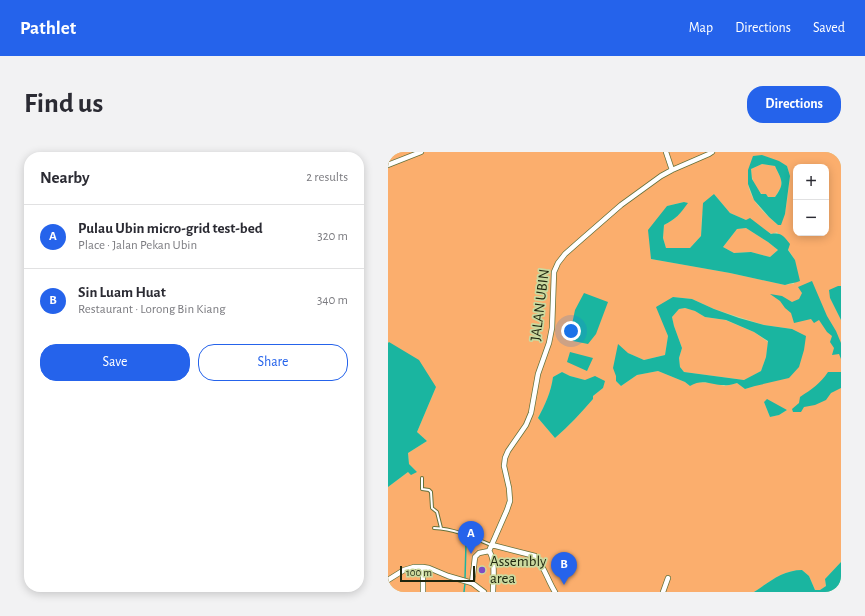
<!DOCTYPE html>
<meta charset="utf-8">
<style>
:root{--surface:#fff;--page:#f2f2f3;--text:#2b2b33;--muted:#7c7c81;--line:#e1e1e2;--accent:#2563eb}
body{margin:0;font-family:"Alegreya Sans",sans-serif;background:var(--page);color:var(--text)}
.controls{position:absolute;right:12px;top:12px;display:grid;overflow:hidden;border-radius:8px;box-shadow:0 2px 10px #0003}
.controls button{width:36px;height:36px;display:grid;place-items:center;padding:0;border:0;border-bottom:1px solid var(--line);background:var(--surface);color:var(--text);font:20px sans-serif}
.scale{position:absolute;left:12px;bottom:10px;width:75px;box-sizing:border-box;padding-left:4px;border:2px solid #1f250e;border-top:0;font-size:11px;line-height:14px;white-space:nowrap;color:#1f250e;-webkit-text-stroke:3px #cad99f;paint-order:stroke}
.you{position:absolute;left:183px;top:179px;width:14px;height:14px;margin:-10px;border:3px solid #fff;border-radius:50%;background:#1a73e8;box-shadow:0 0 0 6px #1a73e833}
.badge{display:grid;place-items:center;width:26px;height:26px;border-radius:50%;background:var(--accent);color:#fff;font-size:13px;font-weight:700}
.pin{position:absolute;translate:-50% -33px;filter:drop-shadow(0 1px 2px #0008)}
.pin::after{content:'';position:absolute;top:21px;width:14px;height:12px;background:inherit;clip-path:polygon(0 0,100% 0,50% 100%)}
.list{margin:0;padding:0;list-style:none}
h2{display:flex;justify-content:space-between;align-items:center;height:52px;margin:0;padding:0 16px;font-size:17px}
h2 small{font-size:13px;font-weight:400;color:var(--muted)}
.list li{display:grid;grid-template-columns:26px 1fr auto;gap:12px;align-items:center;box-sizing:border-box;height:64px;padding:0 16px;border-top:1px solid var(--line)}
.list b{display:block;font-size:15px;white-space:nowrap}
.list p{margin:0;font-size:13px;white-space:nowrap;color:var(--muted)}
.list em{font-size:13px;font-style:normal;color:var(--muted)}
.actions{display:flex;gap:8px;padding:12px 16px}
.actions a{flex:1;padding:9px 0;border:1px solid var(--accent);border-radius:16px;text-align:center;font-size:14px;color:var(--accent)}
.actions .main{background:var(--accent);color:#fff}
.map{position:relative;flex:none;width:453px;height:440px;overflow:hidden;border-radius:16px}
header{display:flex;align-items:center;gap:24px;box-sizing:border-box;height:56px;padding:0 20px;background:var(--accent);color:#fff}
header strong{font-size:19px}
nav{display:flex;gap:22px;margin-inline-start:auto;font-size:14px}
.intro{display:flex;align-items:center;justify-content:space-between;box-sizing:border-box;height:96px;padding:0 24px}
h1{margin:0;font-size:28px}
.button{padding:10px 18px;border-radius:16px;background:var(--accent);color:#fff;font-size:14px;font-weight:700}
main{display:flex;gap:24px;padding:0 24px}
aside{flex:1;background:var(--surface);border-radius:16px;box-shadow:0 2px 10px #0003}
.map>svg:first-child{display:block}
.green{fill:#fbae6d;fill-rule:evenodd}
.water{fill:#1ab5a0;fill-rule:evenodd}
.lines{fill:none;stroke-linecap:round;stroke-linejoin:round}
.stream{stroke:#1ab5a0;stroke-width:1.5}
.service-casing{stroke:#64713b;stroke-width:4}
.minor-casing{stroke:#64713b;stroke-width:6}
.service{stroke:#fff;stroke-width:2}
.minor{stroke:#fff;stroke-width:4.5}
.poi-dot{fill:#7f4cc4;stroke:#cad99f;stroke-width:1.5}
.labels{text-anchor:middle;dominant-baseline:central;stroke-width:3.5;stroke-linejoin:round;paint-order:stroke}
.street-label{font-size:15px;fill:#1f250e;stroke:#cad99f}
.poi-label{font-size:15px;fill:#1f250e;stroke:#cad99f;text-anchor:start}
</style>
<header>
<strong>Pathlet</strong>
<nav><a>Map</a><a>Directions</a><a>Saved</a></nav>
</header>
<div class="intro"><h1>Find us</h1><a class="button">Directions</a></div>
<main>
<aside>
<h2>Nearby<small>2 results</small></h2>
<ul class="list">
<li><span class="badge">A</span><div><b>Pulau Ubin micro-grid test-bed</b><p>Place · Jalan Pekan Ubin</p></div><em>320 m</em></li>
<li><span class="badge">B</span><div><b>Sin Luam Huat</b><p>Restaurant · Lorong Bin Kiang</p></div><em>340 m</em></li>
</ul>
<div class="actions"><a class="main">Save</a><a>Share</a></div>
</aside>
<div class="map">
<svg width="453" height="440" viewBox="0 0 453 440">
<rect width="100%" height="100%" fill="#cad99f"/>
<path class="green" d="M0,0H453V134H450L442,146L453,168V410L437,427L438,434L432,438H427L421,424L414,418C395,418 381,430 366,440H0V335L20,320H29L21,312L20,301L39,289L29,280L48,235L1,190L0,191ZM374,3L399,14L402,24L400,41L397,62L390,73C377,62 362,49 360,31C360,27 360,22 360,18ZM408,15H438V81H408ZM326,42L342,61L358,68L384,82L389,80L407,108L406,132H402L397,133L342,121L263,107L279,54L296,50L299,51C292,62 288,67 276,73L275,86L278,96H302L313,84L314,62ZM285,145L304,147L326,157L376,173L404,177L367,234L357,237L349,231L337,234L323,231L307,230L302,234L297,230L270,219L249,223L233,234L228,229V224L240,201L256,208L277,203L280,184L275,170ZM174,220L182,224L197,228L215,236L205,244V247C193,261 181,274 167,286L150,266C157,253 163,240 165,225ZM376,250L399,258L391,263L382,265Z
M374,12L387,14L393,27V35L387,45C370,46 364,32 363,17Z
M358,76L380,90L390,98L382,105L363,100L346,101L335,95L349,77Z
M297,156L307,159L317,165L337,168L366,180L380,190L378,205L373,219L357,228L296,220L292,215L291,206L294,196L286,174L284,165L291,157Z"/>
<path class="water" d="M374,3L391,9L399,14L402,24L397,62L393,73H390L381,65L366,48L360,32V18L365,4ZM374,12L387,14C394,29 397,31 387,45H380L378,42H373L364,27L363,17Z
M326,42L342,61L358,68L362,66L383,82C394,80 396,85 402,92L400,98L407,108L412,129C407,131 403,131 397,133L342,121L263,107L260,78L279,54L296,50L300,51C292,62 288,67 276,73L275,86L278,96H302L313,84L315,51ZM358,76L380,90L390,98L382,105L363,100L346,101L335,95L349,77Z
M424,129L439,164L448,179L453,191V207L451,202L444,203L446,196L442,190L444,184L439,180L431,168L426,171L423,167L406,171L403,161L397,156L392,149L382,142L394,144L404,150L411,147L414,141L410,135Z
M450,134H453V168L442,146L441,138Z
M196,141L220,150L208,182L200,192L185,189L183,177L187,158Z
M285,145L304,147L326,157L351,166L376,173L404,177L418,184L416,198L411,215L401,226L367,234L357,237L349,231C345,232 340,234 336,233C323,233 315,226 302,234L297,230L270,219L249,223L233,234L228,229V224L225,216L230,192L240,201L256,208L277,203L280,184L268,155ZM297,156L307,159L317,165L338,168L366,180L380,189L378,205L373,219L356,228L296,220L292,215L291,206L294,196L286,174L284,165L291,157Z
M1,190L31,208L48,235L29,280L39,289L20,301L21,312L29,320L23,323L20,320L0,335V191Z
M182,200L205,206L199,219L179,210Z
M174,220L182,224L197,228L207,224L217,229L215,236L205,244V247C193,261 181,274 167,286L150,266C157,253 163,240 165,225Z
M440,220H453V236L443,241L438,248L427,253L416,255L413,260H405L404,257L411,251L412,245C424,237 432,232 440,220Z
M379,247L399,258L391,263L382,265L376,250Z
M453,410V440H366C381,430 395,418 414,418L421,424L427,438H432L438,434L437,427Z"/>
<g class="lines">
<path class="stream" d="M77,427L78,391
M76,440L77,431"/>
<g class="service-casing">
<path id="service" d="M34,326V337L41,338L43,340L44,356L49,360L53,376
M46,376C67,377 84,385 103,393"/>
</g>
<g class="minor-casing">
<path id="minor" d="M278,0L284,18
M0,13L33,0
M104,393L147,404C156,414 160,429 167,440
M101,399L119,358L122,349L121,336L116,314L117,306L120,299L138,273L143,261L150,222L161,191L164,176L166,120L170,111L177,102L194,87L233,53L273,24L284,18L321,2L324,0
M101,399C108,408 105,429 105,440
M35,415V440
M0,428L16,418L26,415H35L41,416L60,424L84,431L96,440
M84,431L87,405L91,401L101,399
M275,440L280,426"/>
</g>
<use href="#service" class="service"/>
<use href="#minor" class="minor"/>
</g>
<circle class="poi-dot" cx="94" cy="418" r="4"/>
<g class="labels">
<g class="street-label">
<text transform="translate(152 153) rotate(-83)">JALAN UBIN</text>
</g>
<g class="poi-label">
<text x="102" y="409">Assembly<tspan x="102" dy="17">area</tspan></text>
</g>
</g>
</svg>
<div class="controls">
<button>+</button>
<button>−</button>
</div>
<div class="scale">100 m</div>
<div class="you"></div>
<div class="pin badge" style="left:83px;top:402px">A</div>
<div class="pin badge" style="left:176px;top:433px">B</div>
</div>
</main>
